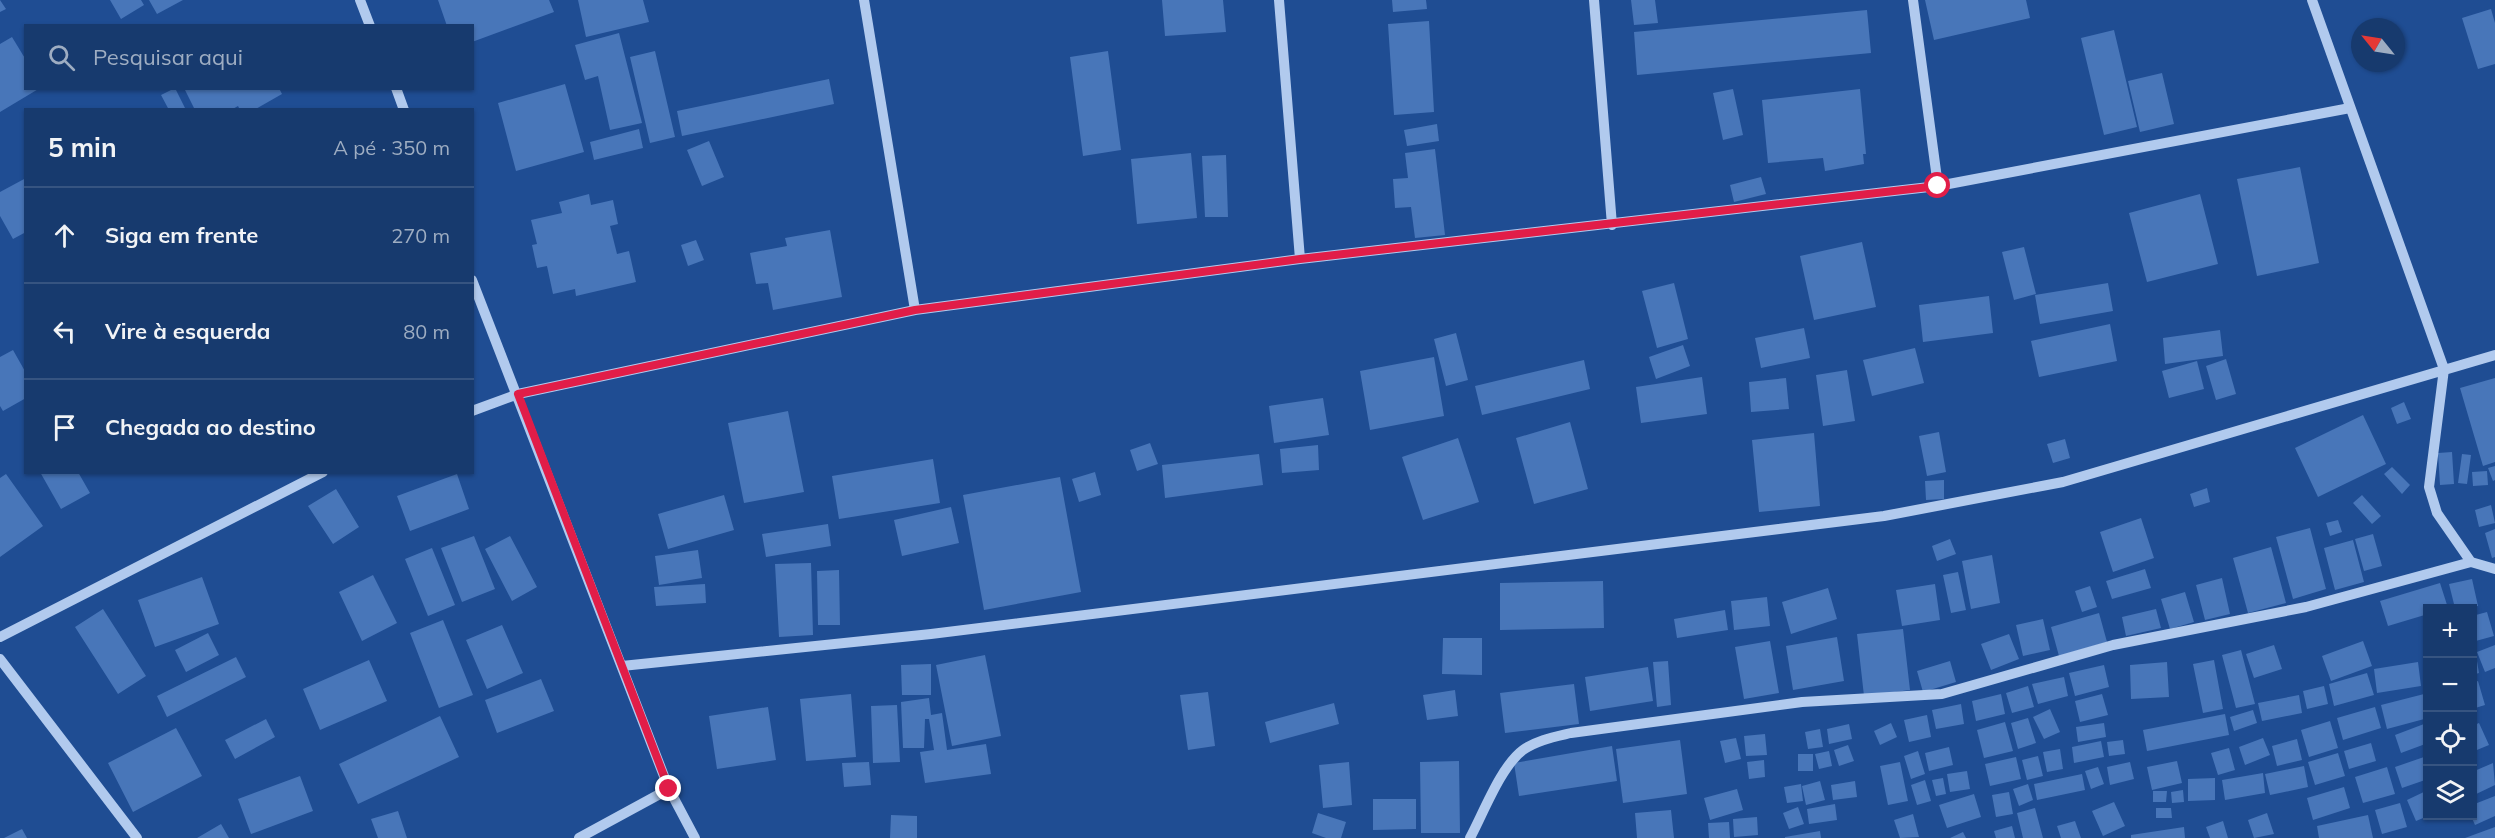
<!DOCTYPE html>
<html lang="pt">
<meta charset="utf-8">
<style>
:root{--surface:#173a6e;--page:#204173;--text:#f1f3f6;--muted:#9eadc2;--line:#365481}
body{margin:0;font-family:Mulish,sans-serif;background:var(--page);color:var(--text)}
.controls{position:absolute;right:18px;bottom:18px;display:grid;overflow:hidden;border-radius:0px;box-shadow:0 2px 4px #0004}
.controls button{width:54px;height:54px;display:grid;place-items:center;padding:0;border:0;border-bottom:2px solid var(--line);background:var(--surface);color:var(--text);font:30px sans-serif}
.compass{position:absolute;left:2351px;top:18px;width:54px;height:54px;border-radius:50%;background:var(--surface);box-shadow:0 2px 4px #0004;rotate:300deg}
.stop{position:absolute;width:18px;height:18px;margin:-14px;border:4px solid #e11d48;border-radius:50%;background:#fff}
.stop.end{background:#e11d48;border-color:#fff;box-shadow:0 2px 6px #0008}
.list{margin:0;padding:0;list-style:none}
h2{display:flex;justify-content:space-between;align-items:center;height:78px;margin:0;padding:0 24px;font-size:26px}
h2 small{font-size:20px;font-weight:400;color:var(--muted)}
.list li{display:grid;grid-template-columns:39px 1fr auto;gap:18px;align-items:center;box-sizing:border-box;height:96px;padding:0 24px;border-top:2px solid var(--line)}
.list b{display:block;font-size:22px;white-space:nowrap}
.list em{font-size:20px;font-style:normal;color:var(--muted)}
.icon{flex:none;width:33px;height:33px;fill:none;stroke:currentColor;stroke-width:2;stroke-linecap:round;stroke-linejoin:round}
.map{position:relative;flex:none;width:2495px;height:838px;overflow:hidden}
.search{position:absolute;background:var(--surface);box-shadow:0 2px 4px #0004;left:24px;top:24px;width:450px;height:66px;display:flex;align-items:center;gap:15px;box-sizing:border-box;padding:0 21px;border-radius:0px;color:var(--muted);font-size:22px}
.panel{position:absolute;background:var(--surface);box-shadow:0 2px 4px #0004;left:24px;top:108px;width:450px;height:366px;border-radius:0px}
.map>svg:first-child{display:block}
.building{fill:#4876b9}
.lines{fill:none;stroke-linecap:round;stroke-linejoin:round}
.minor{stroke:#b1caee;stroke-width:10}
.route{stroke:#e11d48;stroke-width:8}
</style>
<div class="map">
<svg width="2495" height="838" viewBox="0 0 2495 838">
<rect width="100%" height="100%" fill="#1f4d93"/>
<path class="building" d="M0,0L6,9L0,12Z
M110,0H141L144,5L121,19Z
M149,0H183L157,14Z
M438,0H549L554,12L472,42V26H447Z
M578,0H643L649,22L586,37Z
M1162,0H1223L1226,32L1165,36Z
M1392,0H1426L1427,9L1393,12Z
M1631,0H1655L1658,23L1634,25Z
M1925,0H2026L2030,18L1934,40Z
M2491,9L2495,23V64L2478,69L2462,18Z
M1867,10L1871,53L1637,75L1634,32Z
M1429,21L1434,112L1394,115L1388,24Z
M2114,30L2137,127L2104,135L2081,38Z
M619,33L642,123L610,130L598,76L585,80L575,45Z
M12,37L26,60V88H40L0,112V44Z
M655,51L675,137L650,143L630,57Z
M1108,51L1121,150L1083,156L1070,57Z
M2162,73L2174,124L2140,132L2128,81Z
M829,79L834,104L682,136L677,111Z
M565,84L584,152L516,171L498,103Z
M175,88L186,110H169L161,95Z
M184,88H279L282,94L254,110H240L238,106L231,110H195Z
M1733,89L1743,135L1723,140L1713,93Z
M1860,89L1866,154H1863L1864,164L1825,171L1823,158L1768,163L1762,100Z
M1437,124L1439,141L1407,146L1404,130Z
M639,129L643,148L594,160L590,142Z
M709,141L724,177L702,186L687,150Z
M1435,149L1445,235L1415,238L1411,207L1395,208L1393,179L1408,178L1405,153Z
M1191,153L1197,218L1137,224L1131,159Z
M1226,155L1228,217H1205L1202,156Z
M2300,167L2319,263L2257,276L2237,179Z
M1761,177L1766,194L1734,202L1730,185Z
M26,178V232L13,239L0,216V192Z
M589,194L591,205L613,200L618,224L610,226L617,254L629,251L636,282L576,296L575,289L553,294L547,266L537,268L532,245L537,244L531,220L562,213L559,202Z
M2200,194L2218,264L2147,282L2129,213Z
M830,230L842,297L773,310L768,283L756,284L750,253L787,246L785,238Z
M696,240L704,260L688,266L681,245Z
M1862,242L1876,307L1814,320L1800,256Z
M2024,247L2036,294L2014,300L2002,252Z
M1674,283L1688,339L1657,348L1642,291Z
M2108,283L2113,311L2040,324L2035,295Z
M1989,296L1993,333L1923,342L1919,305Z
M2110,324L2117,361L2039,377L2031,341Z
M1804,328L1810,358L1761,368L1755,338Z
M2220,330L2223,356L2165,364L2163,338Z
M1456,333L1468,380L1446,386L1434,339Z
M1683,345L1690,366L1656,379L1649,357Z
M1915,348L1924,383L1872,396L1863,360Z
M13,350L26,373V398L3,411L0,406V357Z
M1434,357L1444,416L1370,430L1360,371Z
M2226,359L2236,394L2216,400L2206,366Z
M1584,360L1590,389L1482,415L1475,386Z
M2197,361L2204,389L2169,398L2162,371Z
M1847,370L1855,421L1823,426L1816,375Z
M1702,377L1707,414L1641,423L1636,387Z
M1786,378L1789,409L1751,412L1749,382Z
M2495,378V462L2483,466L2460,388Z
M1323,398L1329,435L1274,443L1269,406Z
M2404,402L2411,419L2397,424L2391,408Z
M788,411L804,492L744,503L728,423Z
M2363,415L2386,464L2318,497L2295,448Z
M1570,422L1588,489L1534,504L1516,438Z
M1939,432L1946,472L1927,476L1919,436Z
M1814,433L1820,506L1759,512L1752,440Z
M1458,438L1479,502L1423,520L1402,457Z
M2065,439L2070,458L2053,463L2047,444Z
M1150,443L1158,464L1137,471L1130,450Z
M1318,445L1319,470L1282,473L1280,449Z
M2452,452L2454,484L2440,485L2438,453Z
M1259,454L1263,485L1165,498L1162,465Z
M2462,454L2471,455L2467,484L2458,483Z
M933,459L940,503L839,519L832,476Z
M2495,466V480L2493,481L2488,468Z
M2392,467L2410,485L2402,494L2384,474Z
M2487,471L2488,485L2473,486L2472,472Z
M40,472H78L90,493L61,509Z
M1095,472L1101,495L1079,502L1072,479Z
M6,474L43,526L0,557V478Z
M457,474L469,509L410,531L397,496Z
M1060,477L1081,592L984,610L963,495Z
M1944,480V499L1926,500L1925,481Z
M2207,488L2210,502L2194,507L2190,494Z
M336,489L359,527L333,544L308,506Z
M724,495L734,530L668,549L658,514Z
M2362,495L2381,516L2372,524L2353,503Z
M2491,505L2495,523L2479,527L2475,510Z
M951,507L959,543L902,556L894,520Z
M2141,518L2154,558L2113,572L2100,532Z
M2338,520L2342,532L2330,536L2326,523Z
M828,524L831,546L766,557L762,534Z
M2310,528L2326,589L2293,599L2276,537Z
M2495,529V557L2492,558L2485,533Z
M2373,534L2382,566L2364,571L2355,539Z
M474,536L495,589L462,602L441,548Z
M510,536L537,587L512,601L485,549Z
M1950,539L1956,554L1937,561L1932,546Z
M2353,540L2364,582L2335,590L2324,548Z
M2271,547L2286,603L2248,613L2233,558Z
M432,548L455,605L428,616L405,559Z
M698,550L702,578L659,585L655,556Z
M1992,555L2000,603L1971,609L1962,561Z
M811,563L813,635L779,637L775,564Z
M2145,569L2151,588L2112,599L2106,581Z
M839,570L840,625H818L817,571Z
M1958,572L1966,610L1951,613L1943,575Z
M373,575L397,623L362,641L339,592Z
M202,577L219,624L155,647L138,600Z
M2222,578L2230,614L2205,620L2196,585Z
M2472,579L2478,606L2455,608L2449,584Z
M1603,581L1604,628L1500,630V583Z
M2440,583L2448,608H2428V614L2388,626L2380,601Z
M705,584L706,603L656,606L654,587Z
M1935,584L1940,620L1902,626L1896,590Z
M2090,586L2097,607L2082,612L2075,591Z
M1828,588L1837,619L1791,634L1782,602Z
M2185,592L2194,622L2170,629L2161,599Z
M1767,597L1770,626L1734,630L1731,601Z
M103,609L146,676L118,694L75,627Z
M2156,609L2161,628L2126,636L2122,617Z
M1725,610L1728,630L1677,638L1674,619Z
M2487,612L2494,636L2472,642V616Z
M2099,613L2107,642L2059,656L2051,627Z
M2043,619L2050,650L2023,656L2016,625Z
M443,620L473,695L439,708L410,633Z
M502,625L523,673L487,689L466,640Z
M1903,629L1910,690L1864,696L1857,634Z
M208,633L219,655L186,672L175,650Z
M2009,634L2019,659L1991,670L1981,644Z
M1837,637L1844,681L1793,690L1786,646Z
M1443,638H1482V675L1442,674Z
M1770,641L1779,693L1744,699L1735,647Z
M2363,641L2372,666L2331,681L2322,656Z
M2274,645L2282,669L2254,678L2246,654Z
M2495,645V668L2485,672L2477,652Z
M2475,649L2479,673L2472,675V650Z
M2241,650L2255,704L2236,708L2222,655Z
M985,655L1001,736L952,746L936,665Z
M236,657L246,677L167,717L157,696Z
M369,660L387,701L320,730L303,689Z
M2214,660L2223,709L2203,713L2193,664Z
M1668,661L1671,705L1657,707L1653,662Z
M1950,661L1956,682L1923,692L1917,671Z
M2167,662L2169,697L2131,699L2130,665Z
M2418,662L2421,686L2377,693L2374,669Z
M931,664V695H902L901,665Z
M2104,665L2109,687L2075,696L2069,673Z
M1648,667L1653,701L1590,711L1585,677Z
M2367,673L2374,695L2334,706L2329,684Z
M2064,677L2068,696L2038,704L2032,684Z
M541,679L554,711L497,733L485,700Z
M2478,681L2485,705L2472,709V683Z
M1574,684L1579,724L1505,733L1500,693Z
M2028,686L2034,707L2012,713L2006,693Z
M2324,686L2328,704L2307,709L2303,691Z
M1455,690L1458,716L1427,720L1423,695Z
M1208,692L1215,746L1188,750L1180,695Z
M2428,693V718L2387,729L2381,705Z
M851,694L856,757L806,761L800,699Z
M2001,694L2005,714L1976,721L1972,701Z
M2102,694L2108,715L2080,722L2075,701Z
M2299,695L2302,713L2262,721L2258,703Z
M929,698L931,715L942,713L947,750L986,744L991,774L925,783L920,752L934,750L929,719H925L924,748H903L901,702Z
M1334,703L1339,724L1270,743L1265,722Z
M1961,704L1964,724L1936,729L1932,710Z
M897,705L900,762L873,763L871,706Z
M768,707L776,760L717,769L709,716Z
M2375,707L2381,728L2343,740L2337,718Z
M2050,709L2060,732L2044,739L2033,717Z
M2253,710L2257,723L2234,731L2230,717Z
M2225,714L2229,735L2147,751L2143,730Z
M1927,715L1931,737L1909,742L1904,720Z
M440,716L459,757L358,804L339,764Z
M2028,718L2036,743L2018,749L2011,723Z
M266,719L275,737L235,759L225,740Z
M2330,721L2338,748L2309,757L2301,730Z
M2005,722L2013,751L1984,758L1977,730Z
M1891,723L1897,737L1880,745L1874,731Z
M2104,723L2106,737L2078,742L2076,727Z
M2479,723L2489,745L2472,752V726Z
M1849,724L1852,739L1829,744L1827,729Z
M2424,724L2428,743L2401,753L2395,735Z
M176,728L202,776L133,812L108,763Z
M1820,729L1823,747L1808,749L1805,732Z
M1765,734L1767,755L1746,756L1744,736Z
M1736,738L1741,759L1725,763L1720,741Z
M2263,738L2270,755L2245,765L2239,747Z
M2297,739L2302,760L2277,766L2272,746Z
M1680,740L1687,794L1623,803L1616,749Z
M2123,740L2125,754L2109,756L2107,742Z
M2101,741L2104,757L2074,763L2072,747Z
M2371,743L2376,761L2349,769L2344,751Z
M1848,745L1854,761L1839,766L1834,750Z
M1612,746L1617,781L1519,796L1514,763Z
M1949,747L1953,765L1929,771L1925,753Z
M2229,748L2235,770L2218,775L2211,753Z
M2060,749L2063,769L2047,772L2043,752Z
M1829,751L1832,766L1819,769L1815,754Z
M1918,751L1925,774L1911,779L1904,756Z
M2338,753L2345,776L2315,785L2308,762Z
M1798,754H1813V771H1798Z
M2038,756L2043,776L2027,780L2022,760Z
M2016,757L2021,779L1990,786L1985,764Z
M2424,757L2428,779L2402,788L2395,767Z
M1764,760L1765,777L1749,779L1747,762Z
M1459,761L1460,833H1421L1420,762Z
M2177,761L2182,783L2152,790L2147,767Z
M869,762L871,785L844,787L842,763Z
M1349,762L1352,805L1323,808L1319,765Z
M1900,762L1908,801L1888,805L1880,766Z
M2130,762L2134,779L2110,785L2107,767Z
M2493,763L2495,785L2472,796V772Z
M2304,766L2308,787L2270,795L2265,774Z
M2098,767L2104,784L2091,789L2085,771Z
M2387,767L2395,794L2363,803L2355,777Z
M1967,771L1970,789L1950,792L1947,774Z
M2263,773L2265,793L2225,800L2222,780Z
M2082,774L2085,790L2037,800L2034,784Z
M300,776L313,811L251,834L238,799Z
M1943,778L1946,794L1936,796L1932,780Z
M2215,778V800L2188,801V779Z
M1925,780L1931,801L1917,805L1911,785Z
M1820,781L1825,800L1806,805L1802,786Z
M1855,781L1857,797L1833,800L1831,785Z
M1801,784L1803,801L1787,803L1784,787Z
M2028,784L2033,800L2019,806L2013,789Z
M2344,787L2350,808L2313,820L2307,798Z
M1737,789L1743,810L1710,820L1704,798Z
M2183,790L2184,802L2172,803L2171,792Z
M2428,790V816L2416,821L2407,800Z
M2153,791H2167L2166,802H2153Z
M2009,792L2013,814L1996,817L1992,795Z
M1974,794L1981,817L1947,828L1939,805Z
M2495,796V816L2475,825L2471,816L2472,805Z
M1373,799H1416V829L1373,830Z
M2114,802L2125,826L2103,836L2092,811Z
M2400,803L2407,827L2382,834L2375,810Z
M1835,804L1837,820L1809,824L1807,809Z
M1798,807L1804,824L1789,829L1783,813Z
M2035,808L2043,838H2023L2017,813Z
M2156,808H2171L2172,818H2156Z
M1671,810L1674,838H1637L1635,813Z
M398,811L407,838H378L371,819Z
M1318,813L1346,822L1341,838H1326L1312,833Z
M2267,813L2274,834L2254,838L2248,820Z
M1913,814L1919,837L1900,838L1894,820Z
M891,815L917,816V838H890Z
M2368,815L2373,838H2319L2317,826Z
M1757,817L1758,835L1734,837L1733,819Z
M2075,821L2081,838H2061L2057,826Z
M2223,821L2228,838H2210L2206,827Z
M1729,822L1730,838H1709L1708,823Z
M221,824L229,838H197Z
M2012,826L2015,838H1996L1994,831Z
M2184,827L2185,838H2131V835Z
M2495,827V838H2465Z
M22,829L27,838H4Z
M1820,831L1821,838H1785V837Z
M1963,832L1966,838H1950Z"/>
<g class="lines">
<path class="minor" d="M360,0L370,26
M864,0L915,310
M1279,0L1300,259
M1594,0L1612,225
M1913,0L1938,186
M2312,0L2444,369L2429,487L2437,513L2471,562
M396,88L404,110
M472,280L669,789L695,838
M472,411L518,394L915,310L1300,259L1938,186L2350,108
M0,637L323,472
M0,659L137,838
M622,666L931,634L1884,516L2063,482L2495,355
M579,838L669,789
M1470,838C1483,814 1501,766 1523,750C1537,740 1554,737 1571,733L1802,702L1942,694L2113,645L2306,607L2471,562L2495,569"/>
</g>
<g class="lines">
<path class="route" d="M669,789L518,394L915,310L1300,259L1938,186"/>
</g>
</svg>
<div class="controls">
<button>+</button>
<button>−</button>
<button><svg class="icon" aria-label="locate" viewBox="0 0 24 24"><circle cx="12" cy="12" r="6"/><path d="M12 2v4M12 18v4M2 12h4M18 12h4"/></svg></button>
<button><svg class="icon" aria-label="layers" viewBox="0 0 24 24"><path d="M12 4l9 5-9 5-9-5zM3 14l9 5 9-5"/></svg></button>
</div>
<svg class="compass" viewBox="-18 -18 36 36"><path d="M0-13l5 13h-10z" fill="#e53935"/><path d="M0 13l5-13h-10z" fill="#9eadc2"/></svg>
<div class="stop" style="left:1938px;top:186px"></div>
<div class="stop end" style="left:669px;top:789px"></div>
<div class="search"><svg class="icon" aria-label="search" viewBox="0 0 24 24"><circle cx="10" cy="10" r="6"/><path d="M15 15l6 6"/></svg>Pesquisar aqui</div>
<section class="panel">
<h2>5 min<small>A pé · 350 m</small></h2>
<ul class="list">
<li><svg class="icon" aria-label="ahead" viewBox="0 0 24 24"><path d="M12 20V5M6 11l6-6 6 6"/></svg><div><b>Siga em frente</b></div><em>270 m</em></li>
<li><svg class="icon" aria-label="left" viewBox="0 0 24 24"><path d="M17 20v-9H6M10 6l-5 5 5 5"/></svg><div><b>Vire à esquerda</b></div><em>80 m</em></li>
<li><svg class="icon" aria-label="arrive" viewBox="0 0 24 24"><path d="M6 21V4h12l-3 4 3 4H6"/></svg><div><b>Chegada ao destino</b></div></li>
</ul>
</section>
</div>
